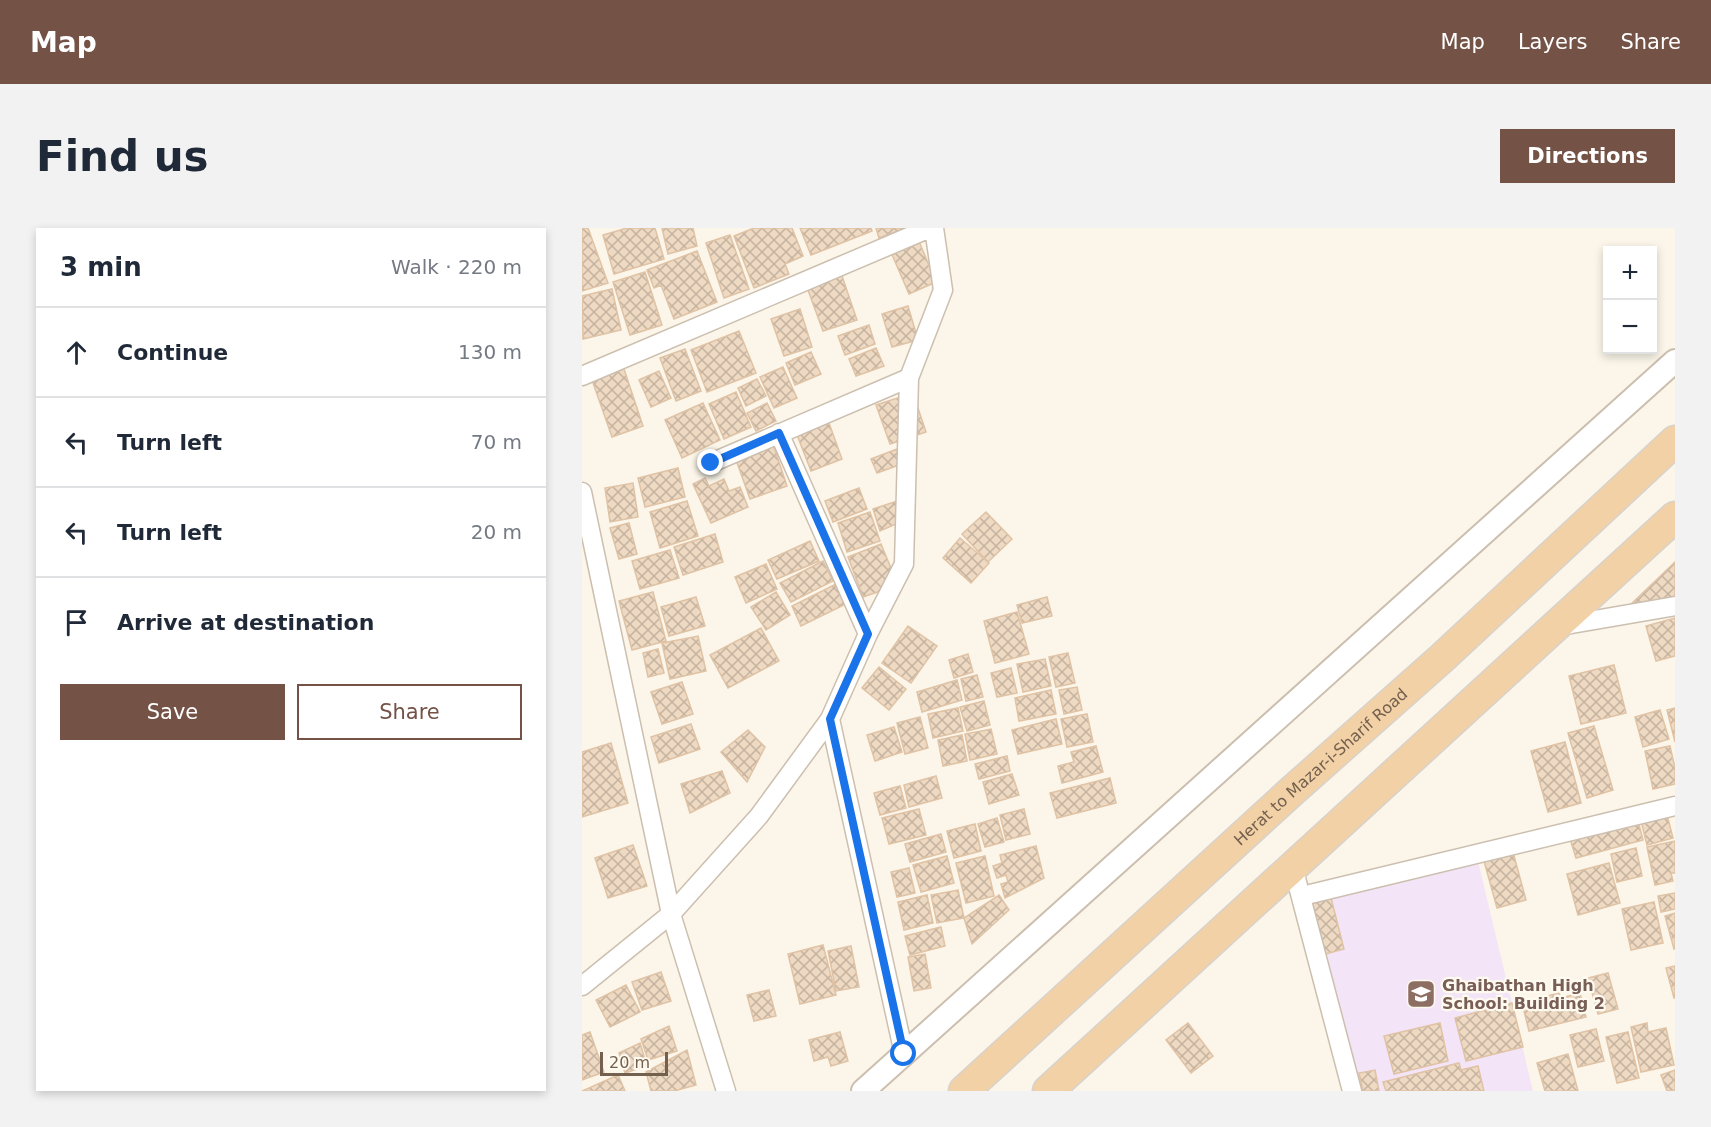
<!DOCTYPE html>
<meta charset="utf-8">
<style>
:root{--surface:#fff;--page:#f2f2f3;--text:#1f2937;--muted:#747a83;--line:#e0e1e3;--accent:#745246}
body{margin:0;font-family:"DejaVu Sans",sans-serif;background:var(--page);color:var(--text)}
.controls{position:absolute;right:18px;top:18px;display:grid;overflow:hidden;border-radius:0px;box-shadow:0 3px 9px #0003}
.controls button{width:54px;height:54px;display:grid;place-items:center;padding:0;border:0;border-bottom:2px solid var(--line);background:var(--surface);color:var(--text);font:30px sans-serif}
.scale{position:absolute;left:18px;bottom:15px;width:68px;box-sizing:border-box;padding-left:6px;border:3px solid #73604e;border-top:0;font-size:16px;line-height:21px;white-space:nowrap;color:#73604e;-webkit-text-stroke:4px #fefaef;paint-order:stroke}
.stop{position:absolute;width:18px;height:18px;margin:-14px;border:4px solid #1a73e8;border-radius:50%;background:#fff}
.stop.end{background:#1a73e8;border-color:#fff;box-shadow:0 2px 6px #0008}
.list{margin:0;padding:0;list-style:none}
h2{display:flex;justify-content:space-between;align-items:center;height:78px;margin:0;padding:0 24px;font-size:26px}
h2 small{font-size:20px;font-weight:400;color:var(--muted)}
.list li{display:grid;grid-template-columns:39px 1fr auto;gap:18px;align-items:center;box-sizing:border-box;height:90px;padding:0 24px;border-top:2px solid var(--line)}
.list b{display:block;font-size:22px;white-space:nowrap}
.list em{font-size:20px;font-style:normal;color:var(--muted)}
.actions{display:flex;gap:12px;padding:18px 24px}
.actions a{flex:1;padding:14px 0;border:2px solid var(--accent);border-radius:0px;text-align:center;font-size:21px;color:var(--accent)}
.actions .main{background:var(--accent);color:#fff}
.icon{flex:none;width:33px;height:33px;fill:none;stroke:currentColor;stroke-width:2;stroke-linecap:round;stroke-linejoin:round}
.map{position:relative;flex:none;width:1093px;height:863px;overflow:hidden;border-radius:0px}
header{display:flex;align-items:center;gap:36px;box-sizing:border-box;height:84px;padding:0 30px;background:var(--accent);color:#fff}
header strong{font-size:28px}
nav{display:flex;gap:33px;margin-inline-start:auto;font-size:21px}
.intro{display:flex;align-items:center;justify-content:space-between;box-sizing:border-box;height:144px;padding:0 36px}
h1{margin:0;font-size:42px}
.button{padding:15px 27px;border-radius:0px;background:var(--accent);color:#fff;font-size:21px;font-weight:700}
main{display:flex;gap:36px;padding:0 36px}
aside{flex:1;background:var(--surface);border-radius:0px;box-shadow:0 3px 9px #0003}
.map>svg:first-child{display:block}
.education{fill:#f3e5f7}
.building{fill:url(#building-cross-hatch);stroke:#e0c2a4;stroke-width:1.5}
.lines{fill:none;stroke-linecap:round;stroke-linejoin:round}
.minor-casing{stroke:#ccbfaf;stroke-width:21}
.tertiary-casing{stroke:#ccbfaf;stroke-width:26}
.trunk-casing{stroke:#d8d2cd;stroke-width:33}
.minor{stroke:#fff;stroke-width:18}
.tertiary{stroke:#fff;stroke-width:22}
.trunk{stroke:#f2d1a6;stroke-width:30}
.route{stroke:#1a73e8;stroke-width:8}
.labels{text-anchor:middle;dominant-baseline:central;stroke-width:4.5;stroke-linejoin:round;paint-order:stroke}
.street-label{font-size:16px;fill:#73604e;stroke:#fefaef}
.education-label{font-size:16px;font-weight:bold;fill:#785e54;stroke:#fefaef;text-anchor:start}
</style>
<header>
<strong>Map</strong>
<nav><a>Map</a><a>Layers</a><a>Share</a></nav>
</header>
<div class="intro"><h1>Find us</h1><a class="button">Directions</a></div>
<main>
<aside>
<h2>3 min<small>Walk · 220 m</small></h2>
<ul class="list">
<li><svg class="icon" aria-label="ahead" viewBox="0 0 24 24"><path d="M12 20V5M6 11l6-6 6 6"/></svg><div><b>Continue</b></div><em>130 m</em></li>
<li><svg class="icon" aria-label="left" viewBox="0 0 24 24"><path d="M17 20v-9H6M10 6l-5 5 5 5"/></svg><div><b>Turn left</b></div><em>70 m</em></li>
<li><svg class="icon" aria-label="left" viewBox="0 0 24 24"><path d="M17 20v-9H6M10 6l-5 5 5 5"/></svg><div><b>Turn left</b></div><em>20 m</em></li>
<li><svg class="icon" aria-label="arrive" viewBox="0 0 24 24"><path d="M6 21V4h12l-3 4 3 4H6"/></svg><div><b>Arrive at destination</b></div></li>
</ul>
<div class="actions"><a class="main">Save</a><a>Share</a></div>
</aside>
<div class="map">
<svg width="1093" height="863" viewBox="0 0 1093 863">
<defs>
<pattern id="building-cross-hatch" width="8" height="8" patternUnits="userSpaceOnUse" patternTransform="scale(1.5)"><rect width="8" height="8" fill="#eed9c2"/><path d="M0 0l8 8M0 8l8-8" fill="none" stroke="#c5b3a0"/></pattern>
</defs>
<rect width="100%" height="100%" fill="#fbf6e9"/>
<path class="education" d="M895,629L951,863H773L727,669Z"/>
<path class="building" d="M0,0H6L26,55L0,63Z
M45,0H73L82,31L32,46L21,7Z
M80,0H111L115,18L86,26Z
M172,0H210L221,28L203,36L207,46L172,60L152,8Z
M218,0H289L290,3L229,27Z
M294,0H338L325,4L324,0L297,10Z
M148,7L167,61L142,70L124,15Z
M336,11L354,54L327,66L308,22Z
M115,23L135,74L92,91L79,57L72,60L65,42Z
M258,42L275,92L241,103L223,54Z
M63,44L80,97L48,107L31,54Z
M30,61L39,102L1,111L0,68Z
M326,78L336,112L310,119L300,86Z
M218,81L230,119L202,128L189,91Z
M287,97L293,116L263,127L256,108Z
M157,103L174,145L125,164L109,122Z
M294,120L302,138L274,148L267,131Z
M103,121L119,163L94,173L78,130Z
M229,124L239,146L213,157L204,135Z
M201,139L215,170L192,180L178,149Z
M42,141L61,198L30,209L10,152Z
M77,143L89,170L69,179L57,152Z
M175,151L184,168L164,178L156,160Z
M154,164L169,199L142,211L127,176Z
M331,165L344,204L308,216L294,177Z
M121,175L138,212L100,230L83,192Z
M185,175L194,193L174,203L165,185Z
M247,195L260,231L229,243L215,207Z
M191,216L205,258L168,271L153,229Z
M315,221L320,236L295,245L289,231Z
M96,240L103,269L63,279L56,250Z
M123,250L127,258L142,251L147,263L158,259L166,279L129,295L111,256Z
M51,255L56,289L28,294L23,260Z
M277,260L285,281L251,294L243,273Z
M318,272L314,296L298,303L291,281Z
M105,273L116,308L78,320L68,284Z
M288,284L298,313L265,324L256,295Z
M404,284L430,311L406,334L380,306Z
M47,295L55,326L37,331L28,300Z
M133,306L141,334L101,347L92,319Z
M378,310L407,335L389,355L361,330Z
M228,313L237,333L195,351L186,332Z
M299,316L309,340L299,363L281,369L266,329Z
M88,322L97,350L58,361L50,333Z
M241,333L251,353L209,374L198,355Z
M1093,334V370L1046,379Z
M184,336L195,361L164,375L153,349Z
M254,356L264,376L219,398L210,378Z
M71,364L84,413L50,422L37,373Z
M194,364L208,387L184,402L169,379Z
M114,369L123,398L87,408L79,379Z
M465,369L470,388L440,395L435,377Z
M435,384L447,426L413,435L402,393Z
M1093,390V428L1074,433L1064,398Z
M326,398L355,418L329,455L300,435Z
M179,400L197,433L146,460L128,427Z
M116,408L124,443L88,451L80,415Z
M76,421L82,445L66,449L61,425Z
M486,425L493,455L474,459L467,429Z
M386,426L391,444L372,450L367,432Z
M463,431L469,458L441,464L435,436Z
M1032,437L1044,485L999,496L987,448Z
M297,439L324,461L307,482L280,460Z
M429,440L435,465L415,469L409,445Z
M395,447L401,469L384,473L379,451Z
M375,452L380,472L340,484L335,464Z
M100,454L111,486L80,496L69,464Z
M495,459L500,482L482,486L477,462Z
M469,462L474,486L437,493L433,470Z
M402,473L408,497L385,503L378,479Z
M376,480L381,503L351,510L346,486Z
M1093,480V514L1085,482Z
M1078,482L1087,511L1061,519L1053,489Z
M505,486L511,514L485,519L479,491Z
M338,489L346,520L323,526L315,495Z
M474,491L480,516L436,526L430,502Z
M109,496L118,521L77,535L69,509Z
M1012,498L1031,562L1005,570L986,505Z
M312,499L320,524L293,533L285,507Z
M409,501L415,526L388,532L383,506Z
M166,502L183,519L165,554L139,524Z
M380,507L385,533L361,538L356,512Z
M983,514L999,575L966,584L949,523Z
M29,515L46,575L0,589V524Z
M514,518L521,544L480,555L476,538L492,534L489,524Z
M1088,518L1093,540V556L1071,561L1063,523Z
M425,528L428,543L397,551L393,536Z
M140,543L148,565L108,585L99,556Z
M430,546L437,567L407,576L401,554Z
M354,548L360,570L327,579L322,557Z
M528,550L534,575L475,590L468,565Z
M318,558L324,580L298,587L292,565Z
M337,581L344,607L307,616L300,590Z
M442,581L448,606L424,612L418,587Z
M1085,587L1091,610L1065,617L1059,593Z
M415,590L422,614L403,619L396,596Z
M1056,593L1061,612L994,630L988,611Z
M393,596L399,623L372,630L365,603Z
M359,606L364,624L328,634L323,616Z
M1093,613V645H1089L1091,653L1073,657L1065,619Z
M51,617L65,658L26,670L13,630Z
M454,618L462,650L423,670L419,656L426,654L424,647L415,650L411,638L420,635L418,627Z
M1054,620L1060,648L1035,654L1029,626Z
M931,624L944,672L915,680L902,633Z
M365,628L372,655L339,664L331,637Z
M403,628L412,668L384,675L374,635Z
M1027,635L1038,675L996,687L985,646Z
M327,640L333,665L315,669L309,644Z
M376,662L382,690L355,695L349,667Z
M1093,665V681L1079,684L1076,668Z
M345,667L351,695L322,702L316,674Z
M417,667L427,682L390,716L382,690Z
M749,670L762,721L743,726L730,675Z
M1072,674L1081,715L1049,722L1040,681Z
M1093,685V720L1092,721L1083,688Z
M359,699L363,718L328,727L323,708Z
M241,717L254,767L218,776L206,726Z
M269,718L277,759L254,763L246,723Z
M343,726L349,760L332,763L326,729Z
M1093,738V770H1092L1084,740Z
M79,744L89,773L60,782L50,754Z
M1026,745L1036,781L1016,786L1006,750Z
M44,757L58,784L28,799L14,772Z
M187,762L194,788L172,793L165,767Z
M977,765L979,770L998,765L1004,789L947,803L941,779L947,778L946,773Z
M930,775L941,819L884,833L873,790Z
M606,795L631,828L609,845L584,812Z
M858,795L866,833L812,846L802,808Z
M1065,795L1066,804L1084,800L1092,837L1059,844L1049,799Z
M87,798L95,823L66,832L59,811Z
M1014,801L1022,833L996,839L988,807Z
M8,804L22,844L0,852V807Z
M258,804L266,833L249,838L246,829L232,833L227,812Z
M1046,804L1057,850L1035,855L1024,809Z
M58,815L65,838L43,845L37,825Z
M105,822L114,857L92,863H69L64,844Z
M986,826L996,863H963L955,835Z
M877,835L879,842L896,838L902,863H804L801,854Z
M793,842L797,863H781L777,845Z
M1093,842V862L1085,863L1079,847Z
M36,847L43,863H0Z"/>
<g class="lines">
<g class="minor-casing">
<path id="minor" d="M0,148L348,0
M197,205L286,406
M129,235L327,150
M0,264L89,686L144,863
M978,398L1093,378
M248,491L322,826
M711,639L770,863
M720,668L1093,578
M0,758L89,686L177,588L248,491L286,406L322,336L327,150L361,62L352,0"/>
</g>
<g class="tertiary-casing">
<path id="tertiary" d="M281,863L1093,133"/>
</g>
<g class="trunk-casing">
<g id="trunk">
<path id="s1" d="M382,863L710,563L860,430L1093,213"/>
<path d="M466,863L1093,289"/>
</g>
</g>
<use href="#minor" class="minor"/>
<use href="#tertiary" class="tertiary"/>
<use href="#trunk" class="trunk"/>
</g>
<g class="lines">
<path class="route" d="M129,235L197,205L286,406L248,491L322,826"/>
</g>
<defs>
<g id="school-square" transform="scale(1.5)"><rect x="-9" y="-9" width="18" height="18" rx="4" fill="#8d6e63" stroke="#fefaef"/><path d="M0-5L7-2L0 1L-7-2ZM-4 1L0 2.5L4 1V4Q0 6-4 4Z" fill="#fff"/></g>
</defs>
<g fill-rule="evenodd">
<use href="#school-square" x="839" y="766"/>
</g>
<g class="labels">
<g class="street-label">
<text stroke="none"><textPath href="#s1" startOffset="482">Herat to Mazar-i-Sharif Road</textPath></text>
</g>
<g class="education-label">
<text x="860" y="757">Ghaibathan High<tspan x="860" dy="18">School: Building 2</tspan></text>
</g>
</g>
</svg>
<div class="controls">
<button>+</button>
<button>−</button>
</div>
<div class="scale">20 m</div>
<div class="stop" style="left:322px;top:826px"></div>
<div class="stop end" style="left:129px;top:235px"></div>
</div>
</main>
